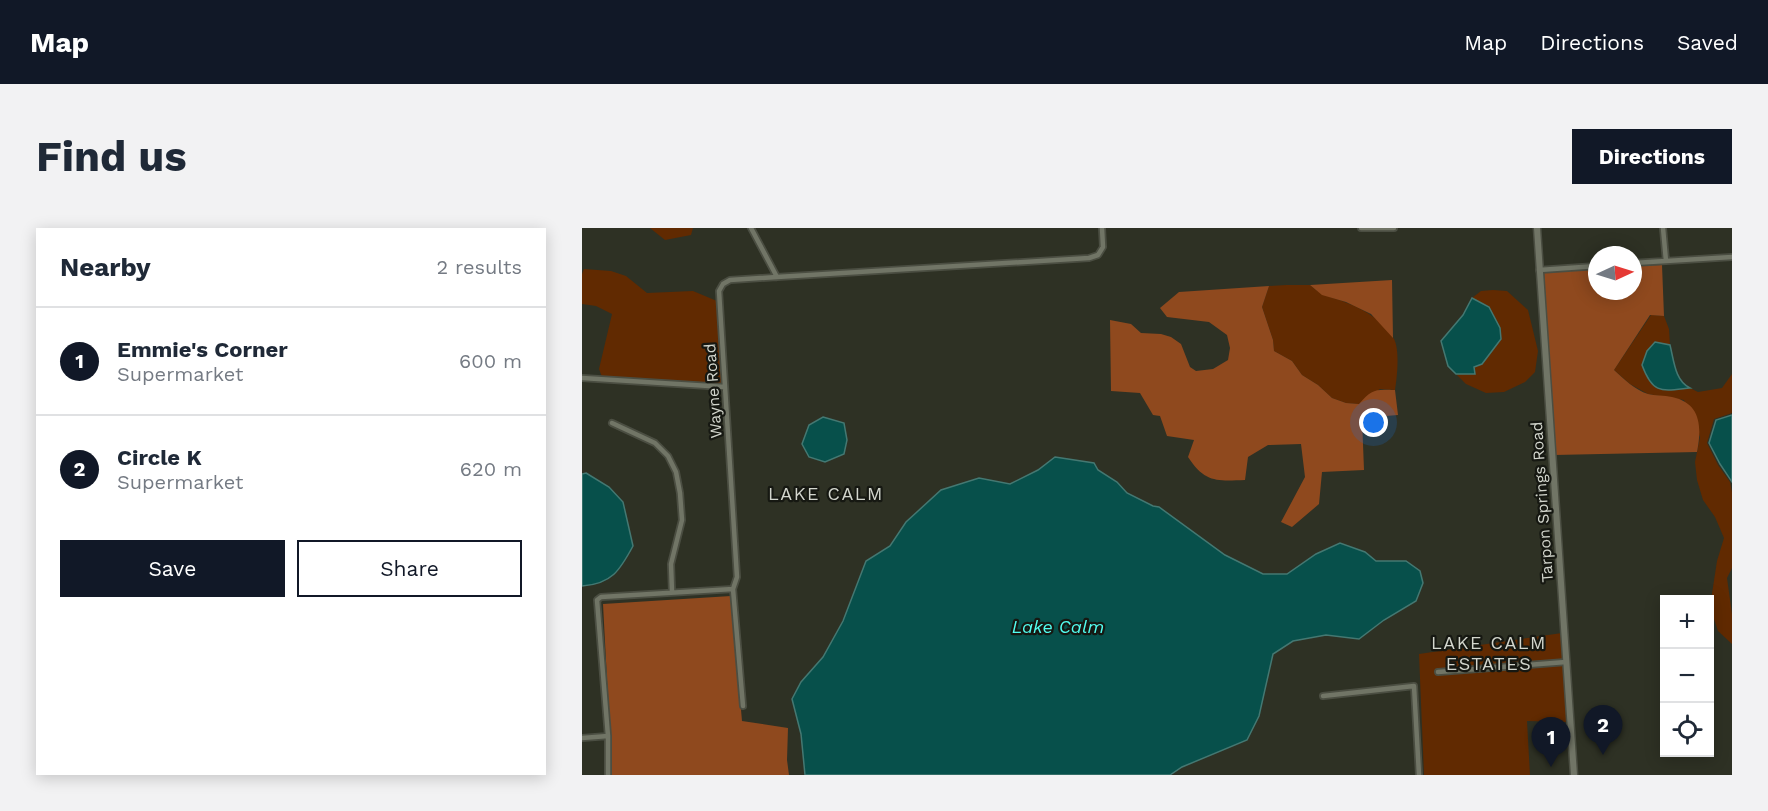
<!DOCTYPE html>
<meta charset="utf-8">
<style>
:root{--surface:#fff;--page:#f2f2f3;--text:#1f2937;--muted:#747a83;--line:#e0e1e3;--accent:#111827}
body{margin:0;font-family:"Work Sans",sans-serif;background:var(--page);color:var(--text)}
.controls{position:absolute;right:18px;bottom:18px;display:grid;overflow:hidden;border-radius:0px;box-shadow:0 3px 15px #0003}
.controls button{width:54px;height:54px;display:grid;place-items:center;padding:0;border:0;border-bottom:2px solid var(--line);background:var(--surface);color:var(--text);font:30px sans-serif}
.compass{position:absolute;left:1006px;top:18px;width:54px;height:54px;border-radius:50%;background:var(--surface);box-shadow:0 3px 15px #0003;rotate:86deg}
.you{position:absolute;left:792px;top:195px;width:21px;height:21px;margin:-15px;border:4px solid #fff;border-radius:50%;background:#1a73e8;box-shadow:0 0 0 9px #1a73e833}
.badge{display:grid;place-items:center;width:39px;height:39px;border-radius:50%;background:var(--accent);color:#fff;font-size:20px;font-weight:700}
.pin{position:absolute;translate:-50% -50px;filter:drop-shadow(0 2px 3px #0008)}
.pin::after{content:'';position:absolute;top:32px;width:21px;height:18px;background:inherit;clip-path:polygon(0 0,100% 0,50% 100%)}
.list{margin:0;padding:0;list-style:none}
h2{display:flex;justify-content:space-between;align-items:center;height:78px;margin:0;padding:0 24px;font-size:26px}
h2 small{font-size:20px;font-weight:400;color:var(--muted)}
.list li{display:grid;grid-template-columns:39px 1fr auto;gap:18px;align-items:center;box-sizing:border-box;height:108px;padding:0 24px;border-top:2px solid var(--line)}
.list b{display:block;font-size:22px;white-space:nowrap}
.list p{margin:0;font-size:20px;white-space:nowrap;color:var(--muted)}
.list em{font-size:20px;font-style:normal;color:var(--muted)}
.actions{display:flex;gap:12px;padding:18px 24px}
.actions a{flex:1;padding:14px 0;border:2px solid var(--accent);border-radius:0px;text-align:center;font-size:21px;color:var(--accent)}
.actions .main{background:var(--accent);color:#fff}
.icon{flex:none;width:33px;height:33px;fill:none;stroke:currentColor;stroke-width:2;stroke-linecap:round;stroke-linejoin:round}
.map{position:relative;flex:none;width:1150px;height:547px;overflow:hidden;border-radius:0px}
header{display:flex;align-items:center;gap:36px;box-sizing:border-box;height:84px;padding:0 30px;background:var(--accent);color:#fff}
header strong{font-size:28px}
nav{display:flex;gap:33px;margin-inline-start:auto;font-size:21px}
.intro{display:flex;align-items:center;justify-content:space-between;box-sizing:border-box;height:144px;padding:0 36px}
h1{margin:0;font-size:42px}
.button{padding:15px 27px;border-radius:0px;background:var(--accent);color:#fff;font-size:21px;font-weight:700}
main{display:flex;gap:36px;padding:0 36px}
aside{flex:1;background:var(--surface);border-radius:0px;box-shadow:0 3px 15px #0003}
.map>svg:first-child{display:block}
.green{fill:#612a01}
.forest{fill:#8f491e}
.water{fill:#07504b;stroke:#447872;stroke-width:1.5}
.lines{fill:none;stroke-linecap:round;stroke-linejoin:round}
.minor-casing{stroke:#4b4e42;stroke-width:8}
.secondary-casing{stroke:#4b4e42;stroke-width:9}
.minor{stroke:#717566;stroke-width:4.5}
.secondary{stroke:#717566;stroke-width:6}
.labels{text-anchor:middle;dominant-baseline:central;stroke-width:4.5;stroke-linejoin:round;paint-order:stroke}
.street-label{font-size:16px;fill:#d3d6cd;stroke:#161812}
.neighbourhood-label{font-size:18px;letter-spacing:1.5px;fill:#d3d6cd;stroke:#161812}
.water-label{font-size:18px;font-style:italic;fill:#52fef1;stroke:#161812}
</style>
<header>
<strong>Map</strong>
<nav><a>Map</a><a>Directions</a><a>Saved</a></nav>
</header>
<div class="intro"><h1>Find us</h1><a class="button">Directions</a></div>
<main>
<aside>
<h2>Nearby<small>2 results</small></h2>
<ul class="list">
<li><span class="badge">1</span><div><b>Emmie's Corner</b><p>Supermarket</p></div><em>600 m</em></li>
<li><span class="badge">2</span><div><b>Circle K</b><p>Supermarket</p></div><em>620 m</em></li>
</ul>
<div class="actions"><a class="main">Save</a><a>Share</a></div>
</aside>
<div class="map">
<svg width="1150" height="547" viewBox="0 0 1150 547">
<rect width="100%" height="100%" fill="#2e3124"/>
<path class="green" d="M68,0H111L109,7L83,12Z
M2,41L29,43L44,48L65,65L111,63L135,73L140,156L20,149L17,141L30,86L14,78L0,76V46Z
M704,57H728C741,69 749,68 765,75C784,82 802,94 812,111C818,122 815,150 813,162L798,161L777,176L764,175L750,170L736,157L720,147L710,133L692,123L691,112L680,79L687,58Z
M911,62L925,63L946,82L956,123L953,144L943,154L922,164L904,165L884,156L874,146H893L892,139L900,136L919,111L907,80L890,70L899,63Z
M1069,87L1082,88L1087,101L1088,117L1073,114L1083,162L1108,160L1116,164L1140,160L1150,146V185L1132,191L1125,215L1136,237L1148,254L1150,264V340L1145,350L1150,386V416L1136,403L1131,388L1129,372L1135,333L1142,310L1133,289L1121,272L1115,252L1113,234L1118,209L1102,172L1066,166L1048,156L1032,142Z
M980,405L981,432L853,442L854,446L982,436L986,494L945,493L948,547H842L837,426Z"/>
<path class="forest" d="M1080,37L1082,88L1068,87L1032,142C1042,151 1053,162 1066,166C1073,168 1082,167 1090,169C1119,175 1120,199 1115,224L972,227L962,44L1015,41V63H1051V38Z
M810,52L811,110L789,86L764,74L740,67L728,57Z
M687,58L680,79L691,112L692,123L710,133L720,147L736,157L750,170L764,175L777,176C790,161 793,161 813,162L816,187L780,190L782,242L740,244L737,276L710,299L699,294L723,249L719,216L686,217L666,229L663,252C635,253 623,255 606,229L612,212L585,208L578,188L571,187L558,165L529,163L528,92L549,96L559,105L579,106L589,109L599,116L608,139L614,143L631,141L646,132L648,120L645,107L627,94L585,89L578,80L597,64Z
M149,368L160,493L206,500L205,532L207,547H30L21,376Z"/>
<path class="water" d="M890,70L907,79L918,100L919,111L900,136L892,139L893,146H874L866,138L859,113L881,87Z
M1073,114L1088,117C1092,133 1093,153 1108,160C1080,163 1071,167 1060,137L1065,123Z
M1150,187V254L1138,236L1127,215L1134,192Z
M241,189L262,195L265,212L262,226L243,234L227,229L220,216L227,197Z
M473,229L512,235L516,242L535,254L545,265L571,278L577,279L643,327L681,346H705L734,326L758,315L783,324L794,333H824L838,343L841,355L834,373L802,392L777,411L744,407L711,413L691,426L677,488L665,512L600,539L588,547H223L219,506L210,471L219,454L241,429L261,393L284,333L308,318L324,294L359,262L397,250L428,256L456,242Z
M4,245L27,259L41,274L51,318C38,342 30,356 0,358V246Z"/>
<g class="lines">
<g class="minor-casing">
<path id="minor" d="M169,0L195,49
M779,0H812
M1081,0L1084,33
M1051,35L1150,29
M957,42L1015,38
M0,150L143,159
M30,195L73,215L86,228L94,244L98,265L100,292L89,336L90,364
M151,361L161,478
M856,444L984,434
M741,468L832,458L837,547
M0,510L26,508
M26,547V508L15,372L19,369L151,361L155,349L137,63L141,56L148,52L195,49L507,30L516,27L521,19L520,0"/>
</g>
<g class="secondary-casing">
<path id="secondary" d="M955,0L992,547"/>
</g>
<use href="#minor" class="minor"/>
<use href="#secondary" class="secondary"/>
</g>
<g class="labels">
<g class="street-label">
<text transform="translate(131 163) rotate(-94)">Wayne Road</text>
<text transform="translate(960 274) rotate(-94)">Tarpon Springs Road</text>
</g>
<g class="neighbourhood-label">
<text x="244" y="265">LAKE CALM</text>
<text x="907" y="414">LAKE CALM<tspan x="907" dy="21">ESTATES</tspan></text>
</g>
<g class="water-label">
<text x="476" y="398">Lake Calm</text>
</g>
</g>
</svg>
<div class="controls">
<button>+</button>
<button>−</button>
<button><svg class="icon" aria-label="locate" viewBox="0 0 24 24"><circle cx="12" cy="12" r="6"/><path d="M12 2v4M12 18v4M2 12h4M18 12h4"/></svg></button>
</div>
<svg class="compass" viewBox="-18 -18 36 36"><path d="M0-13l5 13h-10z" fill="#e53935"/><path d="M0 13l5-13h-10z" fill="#747a83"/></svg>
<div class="you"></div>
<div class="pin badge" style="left:969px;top:539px">1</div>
<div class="pin badge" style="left:1021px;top:527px">2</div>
</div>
</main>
